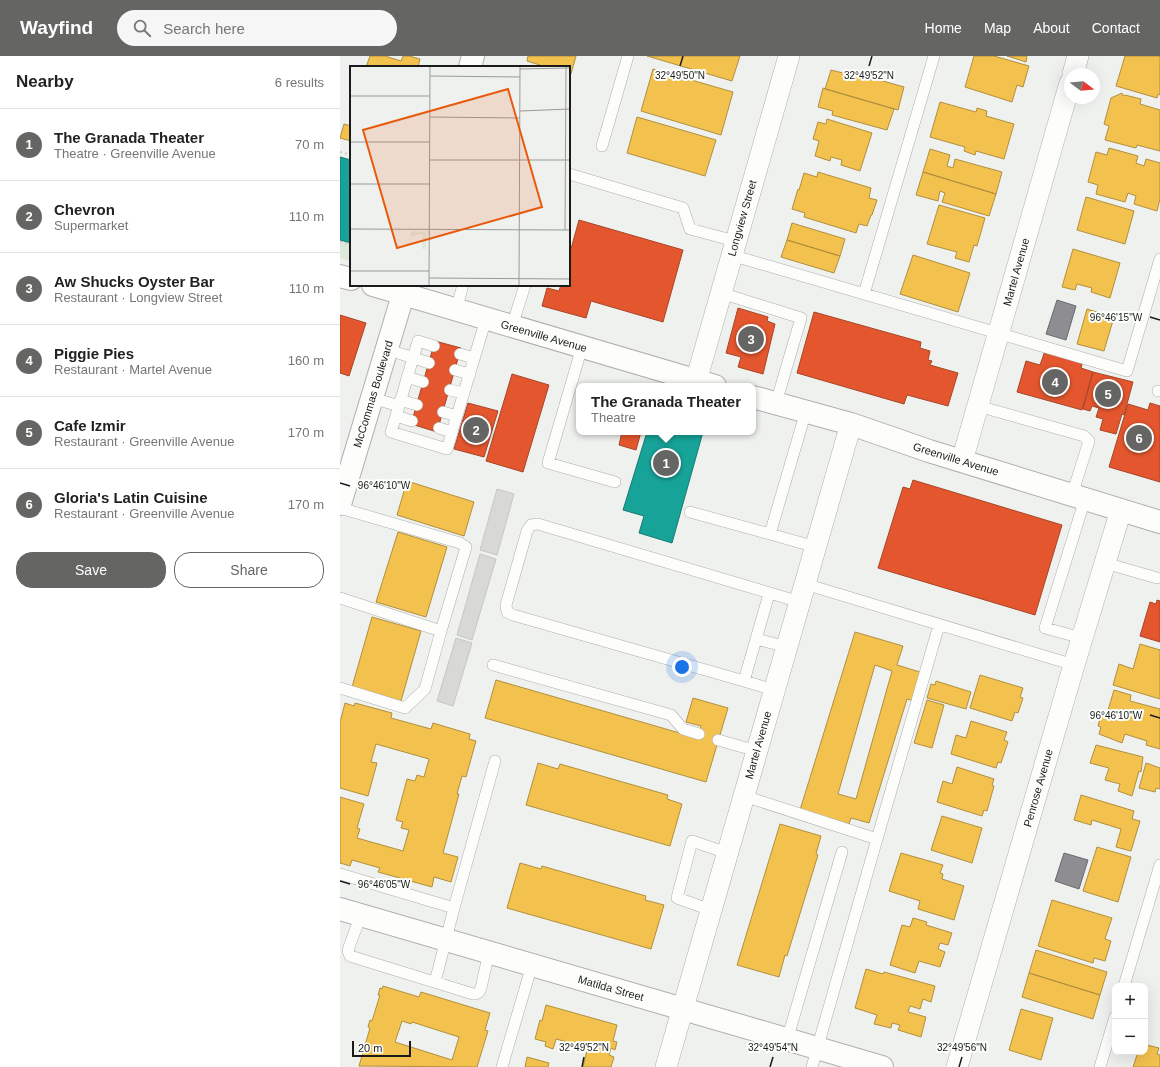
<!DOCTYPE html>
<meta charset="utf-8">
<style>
:root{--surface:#fff;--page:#f6f6f6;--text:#222;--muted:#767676;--line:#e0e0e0;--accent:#656664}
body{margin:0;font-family:Arial,sans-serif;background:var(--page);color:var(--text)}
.controls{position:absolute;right:12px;bottom:12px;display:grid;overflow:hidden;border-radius:8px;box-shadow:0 4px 16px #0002}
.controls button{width:36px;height:36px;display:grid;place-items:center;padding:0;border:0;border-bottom:1px solid var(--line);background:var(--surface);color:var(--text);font:20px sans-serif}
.compass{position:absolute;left:724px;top:12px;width:36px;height:36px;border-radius:50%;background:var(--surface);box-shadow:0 4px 16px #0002;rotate:106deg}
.scale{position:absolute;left:12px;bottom:10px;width:59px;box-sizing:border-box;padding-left:4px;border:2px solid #1a1b1a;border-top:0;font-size:11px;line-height:14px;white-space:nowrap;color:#1a1b1a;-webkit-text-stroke:3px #fcfffb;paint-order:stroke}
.you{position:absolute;left:342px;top:611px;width:14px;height:14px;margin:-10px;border:3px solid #fff;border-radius:50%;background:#1a73e8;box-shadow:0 0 0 6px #1a73e833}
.badge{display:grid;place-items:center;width:26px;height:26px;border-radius:50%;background:var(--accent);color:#fff;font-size:13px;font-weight:700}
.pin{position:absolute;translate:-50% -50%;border:2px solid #fff;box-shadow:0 1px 4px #0006}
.popup{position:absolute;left:236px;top:327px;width:180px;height:52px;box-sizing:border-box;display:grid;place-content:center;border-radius:8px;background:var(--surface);filter:drop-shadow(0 1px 3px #0005);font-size:13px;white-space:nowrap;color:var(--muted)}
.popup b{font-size:15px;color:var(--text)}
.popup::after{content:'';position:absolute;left:50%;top:100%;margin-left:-8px;border:8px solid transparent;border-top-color:var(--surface)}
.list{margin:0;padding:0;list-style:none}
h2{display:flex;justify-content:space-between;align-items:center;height:52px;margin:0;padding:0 16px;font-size:17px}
h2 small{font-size:13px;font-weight:400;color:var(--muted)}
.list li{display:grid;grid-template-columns:26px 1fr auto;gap:12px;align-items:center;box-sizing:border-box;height:72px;padding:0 16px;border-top:1px solid var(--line)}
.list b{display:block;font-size:15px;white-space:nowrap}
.list p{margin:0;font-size:13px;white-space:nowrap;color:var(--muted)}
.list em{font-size:13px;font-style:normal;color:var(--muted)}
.actions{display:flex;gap:8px;padding:12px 16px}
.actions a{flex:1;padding:9px 0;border:1px solid var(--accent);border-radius:16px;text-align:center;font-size:14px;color:var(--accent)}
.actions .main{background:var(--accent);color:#fff}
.icon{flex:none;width:22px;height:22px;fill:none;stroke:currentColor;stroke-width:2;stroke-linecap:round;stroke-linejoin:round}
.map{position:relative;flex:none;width:820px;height:1011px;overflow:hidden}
header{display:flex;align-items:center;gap:24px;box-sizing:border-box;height:56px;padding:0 20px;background:var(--accent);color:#fff}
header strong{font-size:19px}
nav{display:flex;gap:22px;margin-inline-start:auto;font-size:14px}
.search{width:280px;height:36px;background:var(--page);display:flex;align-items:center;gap:10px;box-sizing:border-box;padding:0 14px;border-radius:22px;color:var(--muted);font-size:15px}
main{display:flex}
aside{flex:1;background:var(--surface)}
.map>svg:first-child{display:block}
.green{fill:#dfe9db}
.homes{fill:#f2c14e;stroke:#b18f3e;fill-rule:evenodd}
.shops{fill:#e4572e;stroke:#a74528}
.public{fill:#17a398;stroke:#187a72}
.industry{fill:#8d8d92;stroke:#6a6b6e}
.building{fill:#d8d9d7;stroke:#c5c7c5}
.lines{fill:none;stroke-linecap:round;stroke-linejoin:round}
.lane-casing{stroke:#aeafad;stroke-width:12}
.street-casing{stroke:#aeafad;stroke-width:22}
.secondary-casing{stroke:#aeafad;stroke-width:24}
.path{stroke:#d1d2d1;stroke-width:2.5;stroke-dasharray:2 3;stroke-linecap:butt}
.lane{stroke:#fdfdfc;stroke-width:11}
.street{stroke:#fdfdfc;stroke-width:21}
.secondary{stroke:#fdfdfc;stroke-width:22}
.ticks{fill:none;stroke:#1a1b1a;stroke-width:1.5}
.labels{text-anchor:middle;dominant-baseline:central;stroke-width:4;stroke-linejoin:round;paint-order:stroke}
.street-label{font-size:11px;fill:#1a1b1a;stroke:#fcfffb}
.inset-road{fill:none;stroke:#9a9b99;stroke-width:1}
.view{fill:#e8590c;fill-opacity:0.15;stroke:#e8590c;stroke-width:2}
.inset-edge{fill:none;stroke:#1a1b1a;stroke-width:2}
.ticks-label{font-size:10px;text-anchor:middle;fill:#1a1b1a;stroke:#fcfffb;stroke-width:4;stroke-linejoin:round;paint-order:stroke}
</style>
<header>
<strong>Wayfind</strong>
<div class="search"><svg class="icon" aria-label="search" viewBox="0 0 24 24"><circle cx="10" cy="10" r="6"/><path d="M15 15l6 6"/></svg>Search here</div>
<nav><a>Home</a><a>Map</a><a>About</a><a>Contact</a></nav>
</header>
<main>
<aside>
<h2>Nearby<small>6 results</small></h2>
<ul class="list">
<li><span class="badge">1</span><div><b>The Granada Theater</b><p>Theatre · Greenville Avenue</p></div><em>70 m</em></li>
<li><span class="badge">2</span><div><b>Chevron</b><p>Supermarket</p></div><em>110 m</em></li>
<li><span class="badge">3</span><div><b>Aw Shucks Oyster Bar</b><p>Restaurant · Longview Street</p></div><em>110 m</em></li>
<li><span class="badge">4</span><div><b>Piggie Pies</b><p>Restaurant · Martel Avenue</p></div><em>160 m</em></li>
<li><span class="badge">5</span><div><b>Cafe Izmir</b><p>Restaurant · Greenville Avenue</p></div><em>170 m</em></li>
<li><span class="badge">6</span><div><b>Gloria's Latin Cuisine</b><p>Restaurant · Greenville Avenue</p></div><em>170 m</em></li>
</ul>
<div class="actions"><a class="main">Save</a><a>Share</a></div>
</aside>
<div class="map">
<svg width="820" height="1011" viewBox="0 0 820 1011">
<rect width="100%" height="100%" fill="#eff1ee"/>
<path class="green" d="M0,184L11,187V206L0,202Z"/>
<path class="homes" d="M30,0H45L61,5L63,0H69L80,3L78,11H26Z
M188,0H236L231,18H229V11H206L187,5Z
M307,0H400L392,25Z
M634,0H654L689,10L683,31L677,29L672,46L625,31Z
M667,0H687L686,6Z
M785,0H820V39L818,38L817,42L776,30Z
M313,13L393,36L381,79L301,55Z
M491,14L507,18L508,15L564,31L558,54L485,33Z
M483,32L554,53L547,74L492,59L493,55L478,51Z
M782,37L783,40L785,39L801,43L800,48L820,54V95L797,89L796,92L765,84L769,70L764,68L771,42Z
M600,46L636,56L637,52L647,55L646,60L674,68L664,103L636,95L635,99L624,95L625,91L590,81Z
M297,61L376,84L365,120L287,97Z
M487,63L532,77L520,115L501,109L502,104L491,101L490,105L475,100L479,85L473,83L478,66L486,68Z
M4,68L11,70V85L0,82Z
M769,92L798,100L796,107L804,110L806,103L820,107V143L817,155L794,148L796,140L788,137L785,146L756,138L758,129L748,126L756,96L767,99Z
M590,93L610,99L607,110L613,112L615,103L662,116L656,138L583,116Z
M478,116L531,132L529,142L537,144L532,159H531L527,170L519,168L516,177L464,161L465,157L452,153L458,133L459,134L464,117L477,121Z
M583,116L656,138L649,160L602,146L605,137L600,135L598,145L576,139Z
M746,141L794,155L785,188L737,174Z
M599,149L645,162L637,190L634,189L629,206L615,202L617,196L587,188Z
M452,167L505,183L500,200L447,184Z
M447,184L500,200L494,217L441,201Z
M733,193L780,207L770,242L751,236L752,232L737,228L735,234L722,231Z
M573,199L630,217L618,256L560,238Z
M747,253L774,261L764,295L737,288Z
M67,425L134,446L124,480L57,459Z
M58,476L107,491L86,561L36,546Z
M32,561L81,575L61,645L12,631Z
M515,576L563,590L557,609L583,617L574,645L567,643L529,767L511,762L509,768L460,754ZM535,609L552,615L516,743L498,738Z
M800,588L820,594V643L773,629L779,608L793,613Z
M640,619L683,632L680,641L683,642L678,657L675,656L672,665L630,652Z
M156,624L357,682L361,670L346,666L353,642L388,652L366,726L145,662Z
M596,625L631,636L626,653L587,642L591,628L595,629Z
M774,634L791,639L790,645L820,653V693L806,689L807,685L785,678L782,687L759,678L761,671L758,670L761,659L766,661Z
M587,644L604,649L592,692L574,687Z
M5,647L14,650L15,647L52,657L51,662L91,673L93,667L130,678L129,683L136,685L126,721L122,720L117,738H119L103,797L118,801L111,826L94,821L92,831L38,816L40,812L12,804L10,810L0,807V741L24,748L17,772L20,773L17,782L63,795L69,774L61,772L63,766L56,764L67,723L75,725L77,719L84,721L89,703L36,688L31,706L37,707L28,740L0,732V666Z
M631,665L667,676L664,684L668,686L661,707L658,706L656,712L611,698L616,679L626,682Z
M756,689L803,701L801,716L799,715L792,740L778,735L780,728L765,724L769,712L750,707Z
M198,707L218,713L220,708L328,739L327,743L342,748L330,790L186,749Z
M806,707L820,712V733L816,732L815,736L799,732Z
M617,711L654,723L652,729L654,730L647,755L644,754L642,760L597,746L603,725L612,728Z
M741,739L794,755L792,763L800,765L791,795L776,791L781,773L752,764L751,769L734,764Z
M602,760L642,772L632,807L591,794Z
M440,768L481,780L476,798L478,799L447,900L445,899L439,921L397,909Z
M757,791L791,801L778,846L743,835Z
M561,797L603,809L600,817L603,818L602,823L624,830L614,864L578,853L580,845L549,835Z
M180,807L201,813L202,810L306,840L305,844L324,849L311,893L167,852Z
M712,844L772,862L765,883L771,885L765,905L754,902L753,907L698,890Z
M573,862L587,866L586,869L612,877L608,889L600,887L598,893L605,896L600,911L579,905L575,917L550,909L562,869L570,871Z
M696,894L767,916L760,939L689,917Z
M526,913L543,918L544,916L595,930L591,946L583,943L580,953L570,950L568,956L586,961L581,981L558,974L560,969L552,967L551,972L534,968L537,959L515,952Z
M689,917L760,939L753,963L682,941Z
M43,930L79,941L81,936L150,957L145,974L148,975L137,1011L19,1010L30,972L28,971L30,964L32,965L40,939H38L40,932L42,933ZM62,965L71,968L72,966L119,981L112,1004L55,986Z
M206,949L277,969L273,985L277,986L275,994L271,992L269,999L274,1001L271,1011H243L247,994H250V992L216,983L213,993L205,990L206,986L195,983L200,964L202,965Z
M681,953L713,962L701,1004L669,994Z
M807,989L819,992L817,998L820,999V1011H793L798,996H805Z
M187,1001L209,1007L208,1011H185Z"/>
<path class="shops" d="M239,164L343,194L323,266L251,245L246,262L202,250L207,232L219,235L221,229H229V200Z
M398,252L428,261L427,265L435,268L423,318L398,311L401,301L386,297Z
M474,256L581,286L580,292L590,295L588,304L592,305L590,309L618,317L608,350L567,339L564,348L457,317Z
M0,259L26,267L9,320L0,317Z
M95,285L121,292L97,376L71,368Z
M705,295L743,305L741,312L753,316L742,354L677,336L686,305L700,309Z
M753,316L793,326L784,359L782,358L776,378L760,374L763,363L756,361L759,352L752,350L750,355L743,353Z
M172,318L209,329L183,416L146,405Z
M128,347L158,355L144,401L114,393Z
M810,347L820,350V426L769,411L788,348L808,354Z
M282,376H301L296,394L279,389Z
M573,424L722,469L695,559L538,512L563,431L570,433Z
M817,544L820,545V586L800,580L810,546L816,548Z"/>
<path class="public" d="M0,101L11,104V187L0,184Z
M307,376H363L332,487L299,477L304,460L283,454Z"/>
<path class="industry" d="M717,244L736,250L726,284L706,278Z
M724,797L748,804L739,833L715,825Z"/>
<path class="building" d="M157,433L174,438L157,499L140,494Z
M140,498L156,503L132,584L117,579Z
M116,582L132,587L113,650L97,645Z"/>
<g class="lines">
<g class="lane-casing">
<path id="lane" d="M262,90L288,0
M229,118L343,152L350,173L395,185
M391,199L787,315L820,203
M381,237L461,262L436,347
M524,238L594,0
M116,254L123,229
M172,270L185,229
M242,291L208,407L275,426
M46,293L89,307
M120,298L134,302
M115,314L130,318
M67,321L83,326
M110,334L124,337
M818,335H820
M32,342L59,350L51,376L107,393L146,263
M60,344L77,349
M59,350L78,285L94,290
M638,350L744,380L749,385L732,439
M103,356L117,360
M56,360L72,365
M99,372L112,376
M0,452L120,487L126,491L101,575
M350,456L430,478L466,355
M430,478L476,491
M765,507L817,522
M465,528L734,609
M0,542L101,575L85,633L65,652L0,632
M742,582L705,572L745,443
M416,583L447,591
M153,609L331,659L343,673L359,678
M404,625L429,538
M434,634L404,625L173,559L167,556L166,549L187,475L191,469L198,468L460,546
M378,684L417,695
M404,740L537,783
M0,818L114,852L155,705
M371,854L337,842L352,785L387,797
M21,859L9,891L8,895L10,900L133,938H136L139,936L141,932L149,896
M95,926L114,852
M784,930L820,809
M447,984L502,796
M162,1011L192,909
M472,1011L537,783L599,569
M760,1011L775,961"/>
</g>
<g class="street-casing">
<path id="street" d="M733,18L738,0
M356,325L449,0
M622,405L730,27
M326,1011L511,368
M617,1011L734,609L781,454"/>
</g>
<g class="secondary-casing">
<path id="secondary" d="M130,11L133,0
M0,220L11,223
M33,229L375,330
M413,341L511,368L589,395L820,466
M0,448L66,229
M0,853L542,1011"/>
</g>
<path class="path" d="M0,96L11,99
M0,186L11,189"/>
<use href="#lane" class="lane"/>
<use href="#street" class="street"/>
<use href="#secondary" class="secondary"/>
</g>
<path class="ticks" d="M340,10L343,0M529,10L532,0M810,261L820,264M0,427L10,430M810,659L820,662M0,825L10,828M242,1011L244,1001M430,1011L433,1001M619,1011L622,1001"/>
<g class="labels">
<g class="street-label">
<text transform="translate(402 162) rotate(-74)">Longview Street</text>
<text transform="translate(676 216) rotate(-74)">Martel Avenue</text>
<text transform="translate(204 280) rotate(16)">Greenville Avenue</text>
<text transform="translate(33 338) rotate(-73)">McCommas Boulevard</text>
<text transform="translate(616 403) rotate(17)">Greenville Avenue</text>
<text transform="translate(418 689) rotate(-74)">Martel Avenue</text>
<text transform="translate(698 732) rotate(-74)">Penrose Avenue</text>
<text transform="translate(271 932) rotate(16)">Matilda Street</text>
</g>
</g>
<g transform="translate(10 10)">
<rect width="220" height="220" fill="#eff1ee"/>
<path d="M61,165L76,166V183H72L73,170L70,168L61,171L60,183Z" fill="#dfe9db"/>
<path class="inset-road" d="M170,3L220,2M80,10L170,11M0,30H80M170,45L220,43M80,51L170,52M0,76H79M79,94H220M0,118H79M0,163L220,164M215,164L216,0M0,205H79M79,212L220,213M79,220L80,0M169,220L170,0"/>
<path class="view" d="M158,23L192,141L47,182L13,64Z"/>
<rect width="220" height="220" class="inset-edge"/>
</g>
<g class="ticks-label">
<text x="340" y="23">32°49'50"N</text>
<text x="529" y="23">32°49'52"N</text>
<text x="776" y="265">96°46'15"W</text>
<text x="44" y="433">96°46'10"W</text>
<text x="776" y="663">96°46'10"W</text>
<text x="44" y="832">96°46'05"W</text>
<text x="244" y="995">32°49'52"N</text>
<text x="433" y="995">32°49'54"N</text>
<text x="622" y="995">32°49'56"N</text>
</g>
</svg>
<div class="controls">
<button>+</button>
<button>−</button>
</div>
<svg class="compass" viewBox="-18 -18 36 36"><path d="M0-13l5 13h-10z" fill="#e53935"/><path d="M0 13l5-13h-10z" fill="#767676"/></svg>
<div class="scale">20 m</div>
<div class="you"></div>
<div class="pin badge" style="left:326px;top:407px">1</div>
<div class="popup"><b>The Granada Theater</b>Theatre</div>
<div class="pin badge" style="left:136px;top:374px">2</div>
<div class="pin badge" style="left:411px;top:283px">3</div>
<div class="pin badge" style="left:715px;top:326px">4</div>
<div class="pin badge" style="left:768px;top:338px">5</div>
<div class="pin badge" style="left:799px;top:382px">6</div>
</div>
</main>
